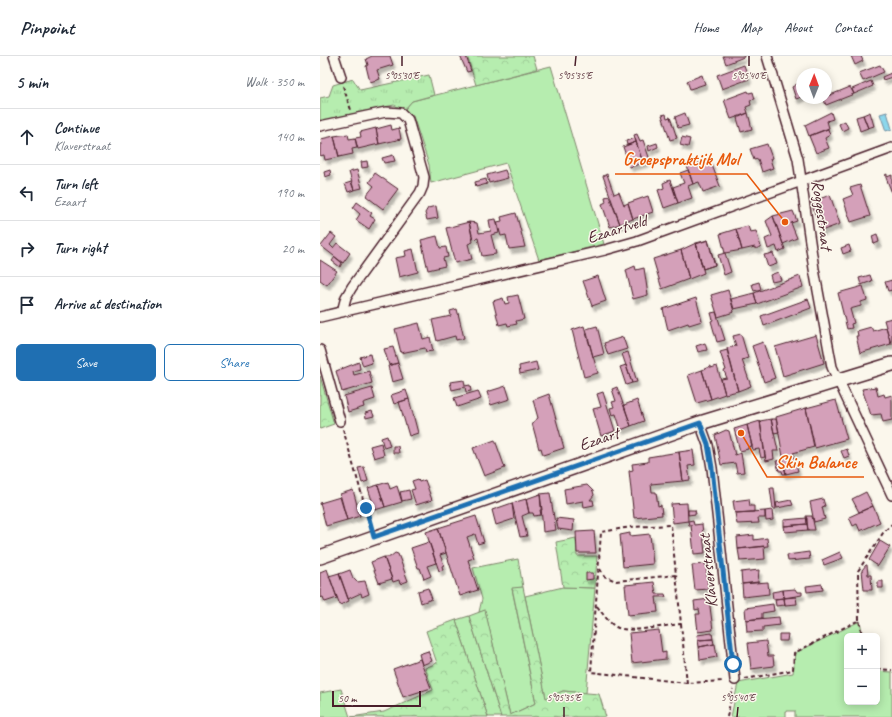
<!DOCTYPE html>
<meta charset="utf-8">
<style>
:root{--surface:#fff;--page:#f6f6f7;--text:#1f2937;--muted:#747a83;--line:#e0e1e3;--accent:#1f6fb2}
body{margin:0;font-family:Caveat,sans-serif;background:var(--page);color:var(--text)}
.controls{position:absolute;right:12px;bottom:12px;display:grid;overflow:hidden;border-radius:6px;box-shadow:0 2px 10px #0003}
.controls button{width:36px;height:36px;display:grid;place-items:center;padding:0;border:0;border-bottom:1px solid var(--line);background:var(--surface);color:var(--text);font:20px sans-serif}
.compass{position:absolute;left:476px;top:12px;width:36px;height:36px;border-radius:50%;background:var(--surface);box-shadow:0 2px 10px #0003;rotate:1deg}
.scale{position:absolute;left:12px;bottom:10px;width:89px;box-sizing:border-box;padding-left:4px;border:2px solid #4a1f2b;border-top:0;font-size:11px;line-height:14px;white-space:nowrap;color:#4a1f2b;-webkit-text-stroke:3px #fbf7ec;paint-order:stroke}
.stop{position:absolute;width:12px;height:12px;margin:-9px;border:3px solid #1f6fb2;border-radius:50%;background:#fff}
.stop.end{background:#1f6fb2;border-color:#fff;box-shadow:0 1px 4px #0008}
.list{margin:0;padding:0;list-style:none}
h2{display:flex;justify-content:space-between;align-items:center;height:52px;margin:0;padding:0 16px;font-size:17px}
h2 small{font-size:13px;font-weight:400;color:var(--muted)}
.list li{display:grid;grid-template-columns:26px 1fr auto;gap:12px;align-items:center;box-sizing:border-box;height:56px;padding:0 16px;border-top:1px solid var(--line)}
.list b{display:block;font-size:15px;white-space:nowrap}
.list p{margin:0;font-size:13px;white-space:nowrap;color:var(--muted)}
.list em{font-size:13px;font-style:normal;color:var(--muted)}
.actions{display:flex;gap:8px;padding:12px 16px}
.actions a{flex:1;padding:9px 0;border:1px solid var(--accent);border-radius:6px;text-align:center;font-size:14px;color:var(--accent)}
.actions .main{background:var(--accent);color:#fff}
.icon{flex:none;width:22px;height:22px;fill:none;stroke:currentColor;stroke-width:2;stroke-linecap:round;stroke-linejoin:round}
.map{position:relative;flex:none;width:572px;height:661px;overflow:hidden}
header{display:flex;align-items:center;gap:24px;box-sizing:border-box;height:56px;padding:0 20px;background:var(--surface);border-bottom:1px solid var(--line)}
header strong{font-size:19px}
nav{display:flex;gap:22px;margin-inline-start:auto;font-size:14px}
main{display:flex}
aside{flex:1;background:var(--surface)}
.map>svg:first-child{display:block}
.grass{fill:#b6edaf;stroke:#80866d}
.forest{fill:url(#forest-crowns);stroke:#80866d}
.park{fill:url(#park-tufts);stroke:#80866d}
.water{fill:#8cd7ec;stroke:#728d9f}
.building{fill:#d4a0b9;stroke:#4a1f2b;filter:url(#shadow)}
.lines{fill:none;stroke-linecap:round;stroke-linejoin:round}
.minor-casing{stroke:#4a1f2b;stroke-width:12}
.secondary-casing{stroke:#4a1f2b;stroke-width:16}
.path{stroke:#4a1f2b;stroke-width:2;stroke-dasharray:4 3;stroke-linecap:butt}
.minor{stroke:#fbf7ec;stroke-width:9}
.secondary{stroke:#fbf7ec;stroke-width:13}
.route{stroke:#1f6fb2;stroke-width:5}
.ticks{fill:none;stroke:#4a1f2b;stroke-width:1.5}
.labels{text-anchor:middle;dominant-baseline:central;stroke-width:3;stroke-linejoin:round;paint-order:stroke}
.street-label{font-size:17px;fill:#4a1f2b;stroke:#fbf7ec}
.ticks-label{font-size:10px;text-anchor:middle;fill:#4a1f2b;stroke:#fbf7ec;stroke-width:3;stroke-linejoin:round;paint-order:stroke}
.leader{fill:none;stroke:#e8590c;stroke-width:1.5}
.callout-dot{fill:#e8590c;stroke:#fbf7ec;stroke-width:1.5}
.callout-label{font-size:18px;text-anchor:middle;font-weight:bold;fill:#e8590c;stroke:#fbf7ec;stroke-width:3;stroke-linejoin:round;paint-order:stroke}
</style>
<header>
<strong>Pinpoint</strong>
<nav><a>Home</a><a>Map</a><a>About</a><a>Contact</a></nav>
</header>
<main>
<aside>
<h2>5 min<small>Walk · 350 m</small></h2>
<ul class="list">
<li><svg class="icon" aria-label="ahead" viewBox="0 0 24 24"><path d="M12 20V5M6 11l6-6 6 6"/></svg><div><b>Continue</b><p>Klaverstraat</p></div><em>140 m</em></li>
<li><svg class="icon" aria-label="left" viewBox="0 0 24 24"><path d="M17 20v-9H6M10 6l-5 5 5 5"/></svg><div><b>Turn left</b><p>Ezaart</p></div><em>190 m</em></li>
<li><svg class="icon" aria-label="right" viewBox="0 0 24 24"><path d="M7 20v-9h11M14 6l5 5-5 5"/></svg><div><b>Turn right</b></div><em>20 m</em></li>
<li><svg class="icon" aria-label="arrive" viewBox="0 0 24 24"><path d="M6 21V4h12l-3 4 3 4H6"/></svg><div><b>Arrive at destination</b></div></li>
</ul>
<div class="actions"><a class="main">Save</a><a>Share</a></div>
</aside>
<div class="map">
<svg width="572" height="661" viewBox="0 0 572 661">
<defs>
<pattern id="forest-crowns" width="20" height="18" patternUnits="userSpaceOnUse"><rect width="20" height="18" fill="#b6edaf"/><path d="M2 6a3 3 0 1 1 6 0M12 15a3 3 0 1 1 6 0" fill="none" stroke="#9ecb97"/></pattern>
<pattern id="park-tufts" width="24" height="20" patternUnits="userSpaceOnUse"><rect width="24" height="20" fill="#b6edaf"/><path d="M3 7l-1-3M5 7V3M7 7l1-3M15 17l-1-3M17 17v-4M19 17l1-3" fill="none" stroke="#9ecb97"/></pattern>
<filter id="shadow"><feDropShadow dx="2.5" dy="4.5" stdDeviation="1" flood-color="#0004"/></filter>
</defs>
<rect width="100%" height="100%" fill="#fbf7ec"/>
<filter id="ink" filterUnits="userSpaceOnUse"><feTurbulence type="fractalNoise" baseFrequency=".025" numOctaves="2"/><feDisplacementMap in="SourceGraphic" scale="8" xChannelSelector="R" yChannelSelector="G"/><feConvolveMatrix kernelMatrix="1 2 1 2 8 2 1 2 1" color-interpolation-filters="sRGB"/></filter>
<g filter="url(#ink)">
<path class="grass" d="M231,10L284,188L219,204L186,107L111,127L109,109L93,60L84,54L92,45Z
M198,503L203,531L192,533L216,647L190,659L165,555L159,556L162,543L153,512Z
M243,531L275,532L266,637L243,635L226,643L205,540Z
M149,560L181,661H168L136,564Z
M540,565L543,580H527V646H557V615L572,616V661H475V655H466V661H411L418,627L473,617L475,597Z
M21,633L30,661H0V637Z"/>
<path class="forest" d="M147,0H213L217,13L156,29Z
M0,320L14,368L0,373Z
M256,482L257,500H277L275,532L243,531L236,486Z
M203,531L226,642L243,635L279,638L286,661H181L149,560L165,554L190,659L216,647L192,532Z
M136,564L168,661H31L64,656L113,634L105,612L117,607L106,575Z"/>
<path class="park" d="M109,19L114,39L92,45L84,54L74,49L0,65V42L9,40L13,29L33,23L40,34Z"/>
<path class="water" d="M567,56L572,73L566,75L560,58Z"/>
<path class="building" d="M52,0H70L73,9L57,14L60,23L50,26L46,10L48,9L46,3Z
M140,0H146L151,15L147,16Z
M403,0H424V1L406,8Z
M531,0H541L543,5L535,9Z
M424,9L429,23L402,33L397,19Z
M560,9L564,16L543,25L539,17Z
M571,17L572,21L563,24L562,21Z
M382,19L385,28L370,33L367,25Z
M482,25V41L476,43L472,31Z
M551,25L553,30L534,38L532,33Z
M530,31L534,38L506,49L503,42Z
M428,35L429,37L433,36L435,43L430,44L431,49L426,51L428,57L411,63L404,44Z
M511,56L513,63L507,65L509,72L489,80L485,69Z
M550,56L554,70L548,72L543,59Z
M365,57L369,69L358,72L355,61Z
M428,57L432,73L421,76L417,62Z
M346,58L347,62L350,61L357,82L350,84L342,59Z
M543,59L548,72L540,75L536,61Z
M525,65L528,72L522,75L519,68Z
M71,69L72,74L79,72L81,83L59,88L56,73Z
M56,72L59,88L38,93L35,82L41,81L40,76Z
M508,73L510,79L505,82L509,92L496,97L489,80Z
M28,78L29,83L35,82L37,92L32,93L33,98L19,101L14,80Z
M317,78L320,85L323,84L330,104L323,107L314,79Z
M14,80L19,101L5,104L4,99L0,100V89H2L1,83Z
M362,81L370,83L368,91L360,89Z
M315,82L316,86L307,89L306,85Z
M316,86L323,107L310,111L303,91Z
M337,87L338,91L329,95L328,90Z
M447,88L452,102L450,103L453,112L442,116L438,103L434,104L430,93Z
M73,99L75,105L64,107L62,102Z
M390,104L400,130L383,136L379,126L373,128L367,110Z
M47,105L48,111L42,112L41,106Z
M10,114L11,119L5,121L4,116Z
M37,114L42,132L34,134L29,116Z
M185,114L188,122L169,127L167,119Z
M368,114L373,128L368,130L372,142L358,147L353,131L364,127L360,117Z
M55,117L78,133L63,153L46,140L54,130L49,126Z
M287,118L294,138L299,136L304,149L308,147L313,163L300,168L283,120Z
M567,118V121L572,119V137L565,119Z
M166,123L167,128L156,131L155,126Z
M350,124L358,147L344,152L338,134L344,132L343,127Z
M31,126L34,134L28,136L25,128Z
M540,129L550,160L531,166L523,143L533,139L530,132Z
M510,139L520,168L501,175L491,146Z
M289,140L300,168L290,171L282,148L286,146L285,141Z
M328,140L333,156L313,163L308,147Z
M37,146L52,157L50,160L55,163L49,173L36,164L40,158L33,152Z
M116,150L118,162L107,164L105,157L108,152Z
M473,155L477,165L471,167L477,182L463,188L453,160Z
M196,157L205,191L189,193L186,179L181,180L177,166L182,165L181,161Z
M453,160L465,193L458,196L456,190L448,193L445,183L452,180L446,165Z
M176,163L179,177L171,179L176,198L162,200L158,182L153,183L149,166L157,167L159,177L171,175L169,164Z
M149,166L153,186L148,188L152,203L135,207L126,172Z
M428,170L430,176L436,175L441,191L435,193V191L422,194L416,173Z
M416,173L422,194L405,197L400,178Z
M11,177L16,181L10,189L13,192L17,187L30,197L23,207L1,190Z
M557,178L559,186L554,188L552,180Z
M117,180L120,192L126,191L128,201L123,202L125,210L108,214L101,184Z
M388,184L395,209L383,213L376,188Z
M388,184L395,209L383,213L376,187Z
M376,187L384,217L369,223L361,194Z
M529,189L531,195L523,198L521,192Z
M93,193L98,216L79,221L75,202L86,200L85,195Z
M361,194L369,223L342,233L333,203Z
M405,197L411,216L404,219L398,199Z
M453,197L457,208L448,211L444,199Z
M15,201L22,207L20,211L12,205Z
M0,204L17,215L7,229L0,224Z
M315,210L316,214L324,212L328,239L313,243L306,214Z
M458,216L461,224L452,226L450,219Z
M550,219L552,225L541,229L539,222Z
M278,220L286,245L272,250L263,225Z
M480,220L483,231L437,248L434,237Z
M572,224V234L568,235L565,226Z
M439,226L441,233L434,235L432,228Z
M543,230L547,244L541,246V250L530,253L534,267L531,268L532,272L527,273L518,237Z
M408,234L414,256L398,261L391,239Z
M434,237L437,248L414,253L411,243Z
M198,239L204,263L196,265L197,268L188,270L187,267L179,269L173,245L183,242L185,248L189,247L188,241Z
M376,242L382,265L369,269L368,267L348,274L343,253Z
M488,243L491,252L444,270L441,260Z
M137,253L144,282L136,284L135,280L117,285L112,264L131,260L130,255Z
M396,256L405,284L397,286L391,265L393,264L391,257Z
M572,262V288H571L564,264Z
M99,267L103,283L110,281L113,295L106,296L105,292L81,297L75,273Z
M264,270L278,317L264,321L252,274Z
M277,270L284,298L273,301L266,273Z
M551,271L553,275L566,271L571,288L540,297L536,280H538L537,275Z
M421,278L428,302L422,304L431,330L418,335L407,292L416,290L413,280Z
M496,279L504,307L463,320L455,291Z
M303,281L307,293L288,299L284,287Z
M443,286L455,322L444,326L432,290Z
M385,287L387,294L378,296L376,290Z
M73,291L78,307L69,309L64,293Z
M407,294L418,335L405,338L401,323L407,322L404,315L406,314L400,296Z
M308,296L317,326L312,327L302,298Z
M50,298L52,307L43,310L40,301Z
M39,306L40,313L33,315L34,319L49,315L52,327L22,336L16,315Z
M216,306L218,314L200,318L199,310Z
M78,307L83,323L72,326L68,310Z
M306,309L312,327L306,329L300,311Z
M391,310V312L397,310L405,338L391,343L382,314Z
M382,314L391,343L377,347L368,319Z
M144,324L145,330L150,329L151,335L146,336L145,331L132,334L130,326Z
M186,330L190,343L171,349L167,336Z
M297,331L311,370L301,374L296,358L292,359L290,352L294,351L292,346L296,345L292,333Z
M556,331L558,340L564,338L565,341L572,339V364L563,366L561,358L551,359L542,333Z
M52,332L55,343L43,347L44,351L28,356L24,340Z
M86,334L89,343L74,348L71,339Z
M158,335L161,343L137,351L134,342Z
M283,336L295,375L281,380L273,353L281,351L277,338Z
M229,338L244,392L223,399L221,392L219,393L212,367L218,362L213,344Z
M89,343L98,377L89,380L79,346Z
M317,344L324,365L311,370L304,349Z
M516,344L527,383L495,392L486,352Z
M486,352L494,391L473,397L478,415L466,418L456,361Z
M52,355L54,360L46,362L45,357Z
M451,363L458,395H453L454,403L446,405L440,365Z
M451,363H456L459,376L454,377Z
M440,365L445,401L441,402L439,393L433,394L427,369Z
M427,369L432,390L428,391V393L420,395L414,373Z
M406,374L409,375L415,399L421,397L424,416L417,417L415,407L401,409L395,379Z
M67,380L70,390L64,392L61,382Z
M175,384L185,412L164,420L153,392Z
M61,387L64,399L54,402L50,390Z
M73,390H78L79,397H73Z
M527,393L529,400L524,402L521,395Z
M373,394L375,409L368,410L370,424L363,425L359,396Z
M359,396L363,425L331,428L332,436H336L338,450L341,449L342,459L314,462L309,415L313,414L312,408L328,406V401Z
M462,404L466,418H463L462,415H459L456,405Z
M44,411L48,425L42,427L38,412Z
M98,423L99,426L105,424L112,444L96,449L91,434L95,433L92,425Z
M68,426L70,433L77,430L82,446L65,451L58,429Z
M58,429L65,451L55,454L48,432Z
M267,429L273,435L274,439L270,444H273L274,449L264,451L263,445L246,448L244,433Z
M450,432H454L456,453H453Z
M33,434L40,460L27,464L20,438Z
M89,434L91,443L82,445L80,436Z
M546,436L553,450L539,456L532,443Z
M230,437L236,474L223,476L220,438Z
M220,438L222,454H220L221,459L214,460L213,457H209L206,443Z
M20,441L27,464L6,470L0,447Z
M206,443L209,457L202,460L207,480L200,481L192,447Z
M429,443L430,450H434V456L415,457L413,445Z
M503,443L505,450L502,451L505,463L494,466L490,446Z
M471,444L473,449L457,452L456,447Z
M192,447L194,463L176,469L172,454Z
M367,447L368,465L353,467L351,448Z
M553,450L560,466L540,475L537,468L533,470L529,461Z
M368,454H375L376,458L368,459Z
M452,454L453,464L446,465L445,455Z
M445,455V462H438L439,467L417,468L415,457Z
M156,460L164,486L158,488L155,478L147,481L154,502L148,504L158,534L140,540L118,472Z
M486,460H492L495,474H488Z
M236,462L254,464L253,475L238,473Z
M487,462V468L464,470V464Z
M373,464L374,469L382,468L385,497L374,498L371,469H369L368,465Z
M487,468L488,474L465,476L464,470Z
M118,472L126,497L120,499L124,509L122,510L123,514L119,515L106,476Z
M274,475L276,497H257L256,476Z
M310,477V480L330,478L333,508L303,511L300,479Z
M434,479V484L447,482L448,490L418,493L417,481Z
M560,485L570,491L558,510L549,504Z
M109,486L116,507L107,510L111,520L104,523L100,512H98L91,492Z
M444,490L445,503L420,505L418,493Z
M489,496L490,503L468,505L467,499Z
M520,496L523,502L504,509L502,504Z
M75,497L78,498L88,525L80,528L79,524L73,526L64,501H70Z
M64,501L72,523L59,527L51,506Z
M386,508L388,533L375,534L372,509Z
M546,509H547L548,519H551L552,534H544L542,514Z
M7,513L17,542L5,546L3,541L0,542V516Z
M30,514L33,522L37,526L45,525L49,538L42,541L41,537L28,543L19,518Z
M439,514L438,526L422,528L421,516Z
M19,517L29,545L20,549L9,520Z
M266,517H273V523L266,524Z
M558,525H563V532H558Z
M334,526L336,538H345L346,541H336L338,556L308,559L305,529Z
M448,526L449,538L423,541L422,528Z
M502,528L503,534L487,536L486,530Z
M108,532L112,543L101,547L98,535Z
M475,533L477,536H482V539L464,542L463,534Z
M463,534L464,542L453,543L452,536Z
M476,541L477,548L465,549L464,542Z
M464,542L465,549L456,550L455,543Z
M389,543L393,574L378,576L376,558H380L379,553L375,554L374,545Z
M453,548L454,555L442,557V562L426,564L425,552Z
M459,561L460,569L443,571V575L427,576L426,564Z
M339,574L342,597L346,596V603L312,607L309,577Z
M392,577L393,583L378,584L377,579Z
M459,578H468L467,585H459Z
M393,583L394,588L379,591L378,584Z
M446,585L448,600H453L454,610L431,613L428,587Z
M395,588L397,601L380,604L379,591Z
M108,595L112,605L102,609L99,598Z
M100,603L111,632L83,641L73,613Z"/>
<g class="lines">
<g class="minor-casing">
<path id="minor" d="M14,0L21,21
M447,0L478,103L494,213L512,311L572,439
M0,70L66,56L81,57L88,64L104,121L103,130L100,137L32,231L26,241L22,256
M0,261L285,194L317,185L572,92
M0,294L20,365
M380,367L388,389L392,412L415,624"/>
</g>
<g class="secondary-casing">
<path id="secondary" d="M0,501L380,367L572,308"/>
</g>
<path class="path" d="M23,30L31,54
M23,373L51,471
M280,513L284,520L296,525L356,519
M277,550C283,558 288,566 296,571C309,578 346,569 361,568
M539,564L538,515L563,477L572,468
M557,613L572,614
M425,623L473,614L474,597L539,564L542,580
M367,627L351,469L311,471L281,476L271,616L367,627L404,625
M407,661L413,633"/>
<use href="#minor" class="minor"/>
<use href="#secondary" class="secondary"/>
</g>
</g>
<g class="lines" filter="url(#ink)">
<path class="route" d="M46,452L54,481L380,367L388,388L392,412L413,608"/>
</g>
<path class="ticks" d="M82,10V0M255,10L256,0M429,10V0M244,661V651M417,661L418,651"/>
<g class="labels">
<g class="street-label">
<text transform="translate(502 159) rotate(82)">Roggestraat</text>
<text transform="translate(297 173) rotate(-17)">Ezaartveld</text>
<text transform="translate(279 383) rotate(-19)">Ezaart</text>
<text transform="translate(388 515) rotate(-96)">Klaverstraat</text>
</g>
</g>
<g class="ticks-label">
<text x="82" y="23">5°05'30"E</text>
<text x="255" y="23">5°05'35"E</text>
<text x="429" y="23">5°05'40"E</text>
<text x="244" y="645">5°05'35"E</text>
<text x="418" y="645">5°05'40"E</text>
</g>
<path class="leader" d="M465 166L427 118H295M421 377L447 421H544"/>
<g class="callout-dot">
<circle cx="465" cy="166" r="4"/>
<circle cx="421" cy="377" r="4"/>
</g>
<g class="callout-label">
<text x="361" y="109">Groepspraktijk Mol</text>
<text x="496" y="412">Skin Balance</text>
</g>
</svg>
<div class="controls">
<button>+</button>
<button>−</button>
</div>
<svg class="compass" viewBox="-18 -18 36 36"><path d="M0-13l5 13h-10z" fill="#e53935"/><path d="M0 13l5-13h-10z" fill="#747a83"/></svg>
<div class="scale">50 m</div>
<div class="stop" style="left:413px;top:608px"></div>
<div class="stop end" style="left:46px;top:452px"></div>
</div>
</main>
